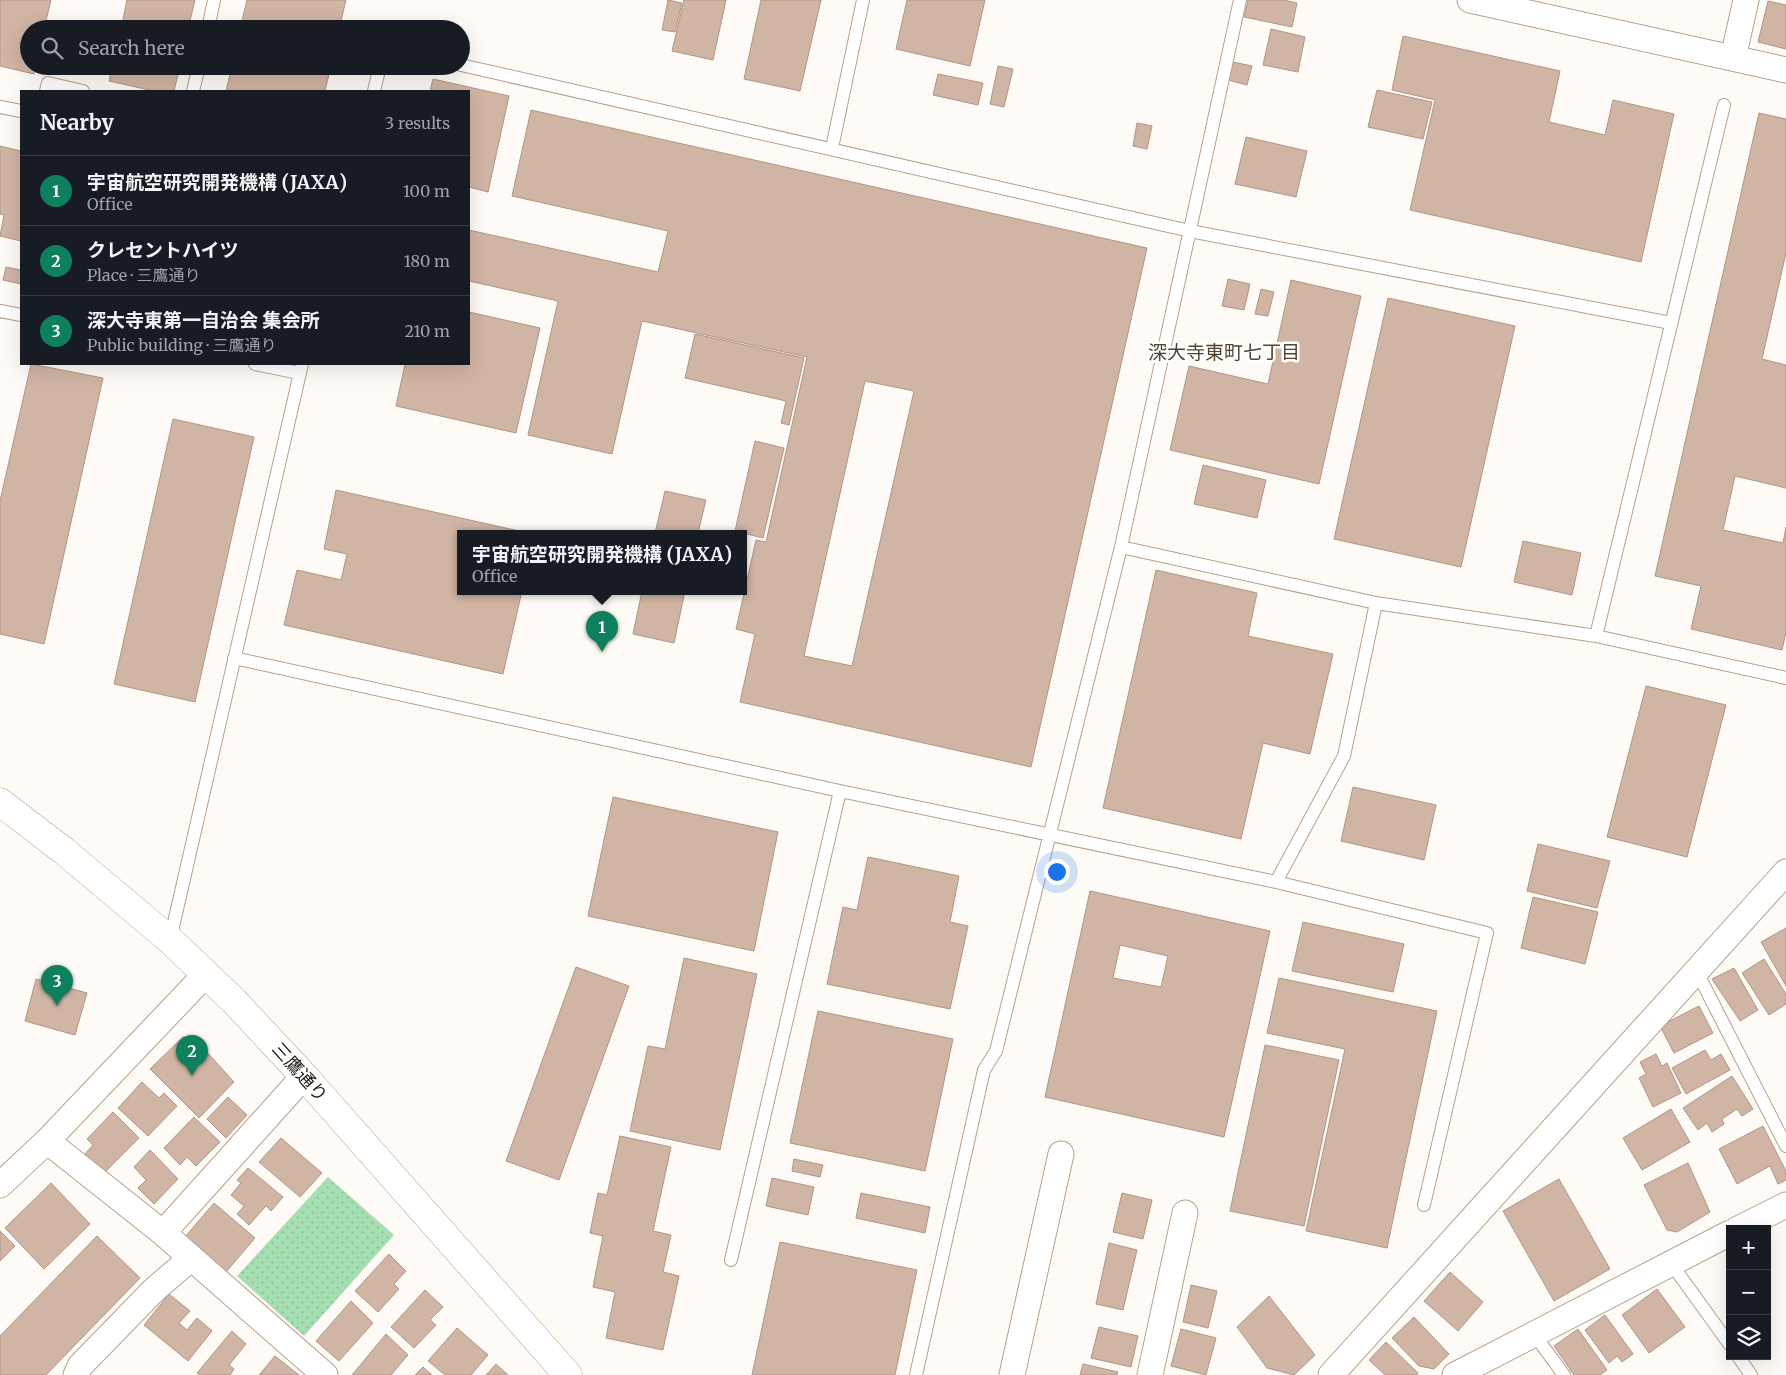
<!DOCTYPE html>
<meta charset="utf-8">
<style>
:root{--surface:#171b24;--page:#20242c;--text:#f1f3f6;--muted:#9ea1a6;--line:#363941;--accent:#0f805d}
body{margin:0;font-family:Merriweather,"Noto Sans JP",serif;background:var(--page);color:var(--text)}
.controls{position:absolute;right:15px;bottom:15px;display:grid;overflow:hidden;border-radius:0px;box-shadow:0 5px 20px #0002}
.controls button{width:45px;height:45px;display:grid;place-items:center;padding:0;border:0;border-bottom:1px solid var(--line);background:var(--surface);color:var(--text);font:25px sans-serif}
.you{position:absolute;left:1056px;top:871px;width:18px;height:18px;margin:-12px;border:4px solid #fff;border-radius:50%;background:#1a73e8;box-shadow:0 0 0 8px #1a73e833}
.badge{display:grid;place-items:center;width:32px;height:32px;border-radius:50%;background:var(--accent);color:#fff;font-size:16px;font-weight:700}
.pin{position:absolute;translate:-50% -41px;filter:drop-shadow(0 1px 2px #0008)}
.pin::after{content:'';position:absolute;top:26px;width:18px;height:15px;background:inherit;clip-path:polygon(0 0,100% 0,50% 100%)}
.popup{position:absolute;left:457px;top:530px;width:290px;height:65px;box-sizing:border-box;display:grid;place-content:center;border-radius:0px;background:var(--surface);filter:drop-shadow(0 1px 4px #0005);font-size:16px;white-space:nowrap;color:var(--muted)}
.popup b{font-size:19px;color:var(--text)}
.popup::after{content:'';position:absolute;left:50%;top:100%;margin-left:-10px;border:10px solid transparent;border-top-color:var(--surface)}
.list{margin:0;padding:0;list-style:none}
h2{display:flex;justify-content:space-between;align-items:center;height:65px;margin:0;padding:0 20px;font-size:21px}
h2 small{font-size:16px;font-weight:400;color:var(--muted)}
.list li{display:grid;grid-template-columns:32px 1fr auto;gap:15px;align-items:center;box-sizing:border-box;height:70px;padding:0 20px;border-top:1px solid var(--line)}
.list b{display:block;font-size:19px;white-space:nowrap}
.list p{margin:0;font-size:16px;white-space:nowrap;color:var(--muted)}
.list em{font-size:16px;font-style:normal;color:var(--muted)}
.icon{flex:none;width:28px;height:28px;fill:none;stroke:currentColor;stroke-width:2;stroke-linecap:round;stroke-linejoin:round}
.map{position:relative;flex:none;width:1786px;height:1375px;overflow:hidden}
.search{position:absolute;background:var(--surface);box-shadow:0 5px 20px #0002;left:20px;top:20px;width:450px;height:55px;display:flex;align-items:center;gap:12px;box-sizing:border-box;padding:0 18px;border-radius:28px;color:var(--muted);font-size:19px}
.panel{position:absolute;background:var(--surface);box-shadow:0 5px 20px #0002;left:20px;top:90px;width:450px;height:275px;border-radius:0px}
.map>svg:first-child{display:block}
.park{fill:url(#park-dots)}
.building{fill:#d0b4a4;stroke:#b19585;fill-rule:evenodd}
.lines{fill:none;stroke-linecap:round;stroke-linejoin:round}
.lane-casing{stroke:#b7a18b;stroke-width:14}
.street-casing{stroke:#b7a18b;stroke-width:27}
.secondary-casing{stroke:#b7a18b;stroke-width:29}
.lane{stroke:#fff;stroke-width:12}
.street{stroke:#fff;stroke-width:25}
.secondary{stroke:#fff;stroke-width:28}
.labels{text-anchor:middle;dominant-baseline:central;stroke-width:5;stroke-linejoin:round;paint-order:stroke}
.street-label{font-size:18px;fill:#1f170e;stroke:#fff}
.neighbourhood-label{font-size:19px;fill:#55422f;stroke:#fff}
</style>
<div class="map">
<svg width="1786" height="1375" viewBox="0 0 1786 1375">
<defs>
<pattern id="park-dots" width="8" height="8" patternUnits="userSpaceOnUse" patternTransform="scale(1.25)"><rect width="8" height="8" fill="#a5deb1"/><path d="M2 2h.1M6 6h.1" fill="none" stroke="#8ebe97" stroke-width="1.8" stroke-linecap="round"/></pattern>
</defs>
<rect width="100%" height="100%" fill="#fefaf5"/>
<path class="park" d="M328,1177L394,1235L304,1336L237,1276Z"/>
<path class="building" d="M0,0H51L44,29H29V66H36L34,74L0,66Z
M127,0H195L188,29H121Z
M247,0H346L339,29H240Z
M668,0L682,3L675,32L662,30Z
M684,0H726L713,60L672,51Z
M761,0H821L800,91L744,79Z
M907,0H985L970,66L896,49Z
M1248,0H1284L1297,3L1292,27L1244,17Z
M1768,1L1786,5V49L1758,42Z
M1271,29L1305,37L1298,72L1263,65Z
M1403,36L1560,71L1549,122L1605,135L1613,100L1674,114L1641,262L1410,210L1435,100L1392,90Z
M1228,61L1252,66L1247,85L1224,79Z
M112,66H180L174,91H154L109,81Z
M232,66H331L325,91H226Z
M998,66L1013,69L1004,107L990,104Z
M938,74L983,83L978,105L933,95Z
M433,79L509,96L488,192L469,187V91H430Z
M1377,90L1432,102L1423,139L1368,127Z
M531,110L1147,248L1031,767L740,702L755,634L736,629L756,540L766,542L807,357L642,321L612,454L528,435L558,301L469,281V230L658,272L668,231L512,196ZM865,381L914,391L852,666L804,656Z
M1759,113L1786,119V253L1762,359L1786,365V488L1735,476L1723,530L1783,543L1786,527V632L1782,650L1691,629L1701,586L1655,576Z
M1137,123L1152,126L1147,149L1133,146Z
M1246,137L1307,151L1296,197L1235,184Z
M0,146L21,151V241L0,236L4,215L0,214Z
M6,267L21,270V284L3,280Z
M1228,279L1250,284L1244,310L1222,306Z
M1291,280L1361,296L1319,484L1170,450L1189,366L1268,384Z
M1261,289L1274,292L1268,316L1255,314Z
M1388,298L1515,326L1461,567L1334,539Z
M469,312L540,328L516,433L396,406L405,364H469Z
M695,334L804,358L789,425L781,423L786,401L685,378Z
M31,364L103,378L44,644L0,634V501Z
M173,419L254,437L195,702L114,684Z
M755,441L784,448L763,538L735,531Z
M1203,465L1266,480L1257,518L1194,504Z
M336,490L528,533H461V591H522L503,674L284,625L297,570L341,580L347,554L324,549Z
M665,491L706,500L698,533H655Z
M1523,541L1581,553L1572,595L1514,582Z
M1156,570L1257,593L1248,636L1333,654L1310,754L1263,743L1241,839L1103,808Z
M642,591H685L674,643L633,634Z
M1646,686L1726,705L1687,857L1607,837Z
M1353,787L1436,805L1424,860L1341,841Z
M613,797L778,832L754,951L588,916Z
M1538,844L1610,861L1597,908L1527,891Z
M868,857L959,876L950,922L968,926L950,1009L827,984L843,907L857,910Z
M1090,891L1270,931L1224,1137L1045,1097ZM1120,945L1168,956L1161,987L1113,978Z
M1533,897L1598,912L1585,964L1521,948Z
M1303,922L1404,944L1393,992L1292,971Z
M1786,928V986L1761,942Z
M684,958L757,974L720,1150L630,1131L648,1046L665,1049Z
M1764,959L1786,994V1004L1769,1015L1742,973Z
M576,967L629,986L559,1180L506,1161Z
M1734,968L1758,1010L1740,1021L1712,979Z
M1279,978L1437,1011L1387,1248L1306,1231L1345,1049L1267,1033Z
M36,979L87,993L75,1035L25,1021Z
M1699,1006L1713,1033L1674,1053L1660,1026Z
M818,1011L953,1039L925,1171L790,1143Z
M183,1037L194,1038L234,1082L199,1118L150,1069Z
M1265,1045L1339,1060L1304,1226L1230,1211Z
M1705,1050L1711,1060L1721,1054L1730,1070L1686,1094L1672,1068Z
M1656,1054L1662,1066L1667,1063L1681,1093L1653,1107L1639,1078L1646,1074L1640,1062Z
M1732,1076L1753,1109L1742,1116L1737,1109L1722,1119L1724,1124L1712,1132L1707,1123L1698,1130L1683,1108Z
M142,1082L159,1098L164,1093L177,1106L148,1136L118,1108Z
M228,1097L247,1115L226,1138L207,1119Z
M1671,1109L1690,1142L1642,1170L1623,1138Z
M113,1112L139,1138L104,1173L85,1154L93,1145L87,1139Z
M194,1117L220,1142L196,1166L187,1157L180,1165L164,1148Z
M1763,1126L1786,1171V1180L1778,1184L1770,1166L1737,1184L1719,1149Z
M620,1136L671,1147L653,1231L671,1235L663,1272L679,1276L663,1350L606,1338L615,1292L593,1287L603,1236L590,1233L598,1193L607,1195Z
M281,1138L322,1173L300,1197L259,1162Z
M150,1150L178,1179L154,1204L138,1188L146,1180L134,1167Z
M794,1159L823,1165L820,1177L792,1171Z
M1688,1163L1710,1212L1677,1232L1667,1230L1644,1185Z
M248,1168L283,1197L271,1211L266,1206L249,1225L237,1214L244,1206L231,1195L241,1183L237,1180Z
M772,1178L814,1187L808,1215L766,1206Z
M1559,1179L1610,1269L1554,1301L1503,1211Z
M51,1183L90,1224L44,1269L5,1228Z
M861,1193L930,1207L925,1233L856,1218Z
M1122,1193L1152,1200L1143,1239L1113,1232Z
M214,1203L255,1238L226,1272L185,1237Z
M0,1231L15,1246L0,1261Z
M97,1236L140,1278L46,1375H0V1336Z
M780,1242L917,1270L895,1375H752Z
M1109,1243L1137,1250L1123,1310L1096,1304Z
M389,1254L406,1271L394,1284L399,1289L378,1312L355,1291Z
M1450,1272L1483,1302L1458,1331L1424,1301Z
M1191,1285L1217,1291L1208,1328L1183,1322Z
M1657,1289L1685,1327L1649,1353L1622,1315Z
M425,1290L443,1307L430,1320L436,1325L414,1348L391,1327Z
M169,1294L190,1311L179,1323L187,1330L197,1318L212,1331L188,1361L144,1325Z
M1269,1296L1315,1355L1294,1375L1267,1368L1237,1327Z
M351,1301L373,1323L339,1361L316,1341Z
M1605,1315L1633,1354L1622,1362L1617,1356L1609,1363L1585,1330Z
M1414,1317L1449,1354L1434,1369L1419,1366L1392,1338Z
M1099,1327L1138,1336L1131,1367L1091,1358Z
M457,1328L488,1355L471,1375H445L428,1361Z
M1181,1329L1216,1338L1206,1375L1171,1366Z
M1578,1329L1607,1370L1600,1375H1574L1554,1346Z
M232,1331L246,1344L229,1365L234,1369L230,1375H200L197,1373Z
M386,1334L408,1355L391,1375H352Z
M1386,1342L1418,1373L1417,1375H1385L1369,1360Z
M275,1356L299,1375H259Z
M496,1364L508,1375H486Z
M1083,1364L1118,1372L1117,1375H1080Z
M423,1367L432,1375H415Z"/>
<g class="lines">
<g class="lane-casing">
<path id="lane" d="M208,29L214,0
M461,65L1190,231L1671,323
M46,91L48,83L83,91
M193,91L199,66
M374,91L380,66
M0,107L21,111
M832,148L863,0
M0,311L21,315
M255,364L299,373
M1121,547L1376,603L1596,636L1786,678
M1596,636L1724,105
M234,658L840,791L1276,882L1487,933L1424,1205
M1276,882L1344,756L1376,603
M170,940L302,364
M1696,970L1786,1146
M731,1260L840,791
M1670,1262L1730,1345
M1534,1334L1564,1375
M1738,1356L1751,1375
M916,1375L984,1070L996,1051L1121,547L1240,0"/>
</g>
<g class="street-casing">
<path id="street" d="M1470,0L1786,70
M1733,58L1746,0
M47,1141L163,1233L325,1375
M0,1185L47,1141L206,974
M1738,1229L1786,1205
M163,1233L304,1076
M76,1375L80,1366L154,1290L190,1259
M1012,1375L1061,1154
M1150,1375L1185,1213
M1331,1375L1786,872
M1455,1375L1730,1233"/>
</g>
<g class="secondary-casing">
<path id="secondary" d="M0,802L64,851L170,940L234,1001L304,1076L568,1375"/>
</g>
<use href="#lane" class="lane"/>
<use href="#street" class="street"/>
<use href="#secondary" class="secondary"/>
</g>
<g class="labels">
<g class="street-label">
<text transform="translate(300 1072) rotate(48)">三鷹通り</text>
</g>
<g class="neighbourhood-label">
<text x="1224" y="352">深大寺東町七丁目</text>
</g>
</g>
</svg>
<div class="controls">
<button>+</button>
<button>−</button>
<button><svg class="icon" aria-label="layers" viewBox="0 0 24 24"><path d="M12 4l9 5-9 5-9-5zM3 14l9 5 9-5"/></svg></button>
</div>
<div class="you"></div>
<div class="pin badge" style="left:602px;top:652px">1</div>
<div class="popup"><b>宇宙航空研究開発機構 (JAXA)</b>Office</div>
<div class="pin badge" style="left:192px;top:1076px">2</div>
<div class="pin badge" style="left:57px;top:1006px">3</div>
<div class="search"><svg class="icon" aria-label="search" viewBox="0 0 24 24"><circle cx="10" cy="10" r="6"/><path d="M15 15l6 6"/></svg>Search here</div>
<section class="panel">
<h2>Nearby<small>3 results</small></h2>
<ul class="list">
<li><span class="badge">1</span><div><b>宇宙航空研究開発機構 (JAXA)</b><p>Office</p></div><em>100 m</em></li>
<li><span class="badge">2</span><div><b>クレセントハイツ</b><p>Place · 三鷹通り</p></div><em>180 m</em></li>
<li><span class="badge">3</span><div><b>深大寺東第一自治会 集会所</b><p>Public building · 三鷹通り</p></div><em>210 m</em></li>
</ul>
</section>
</div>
